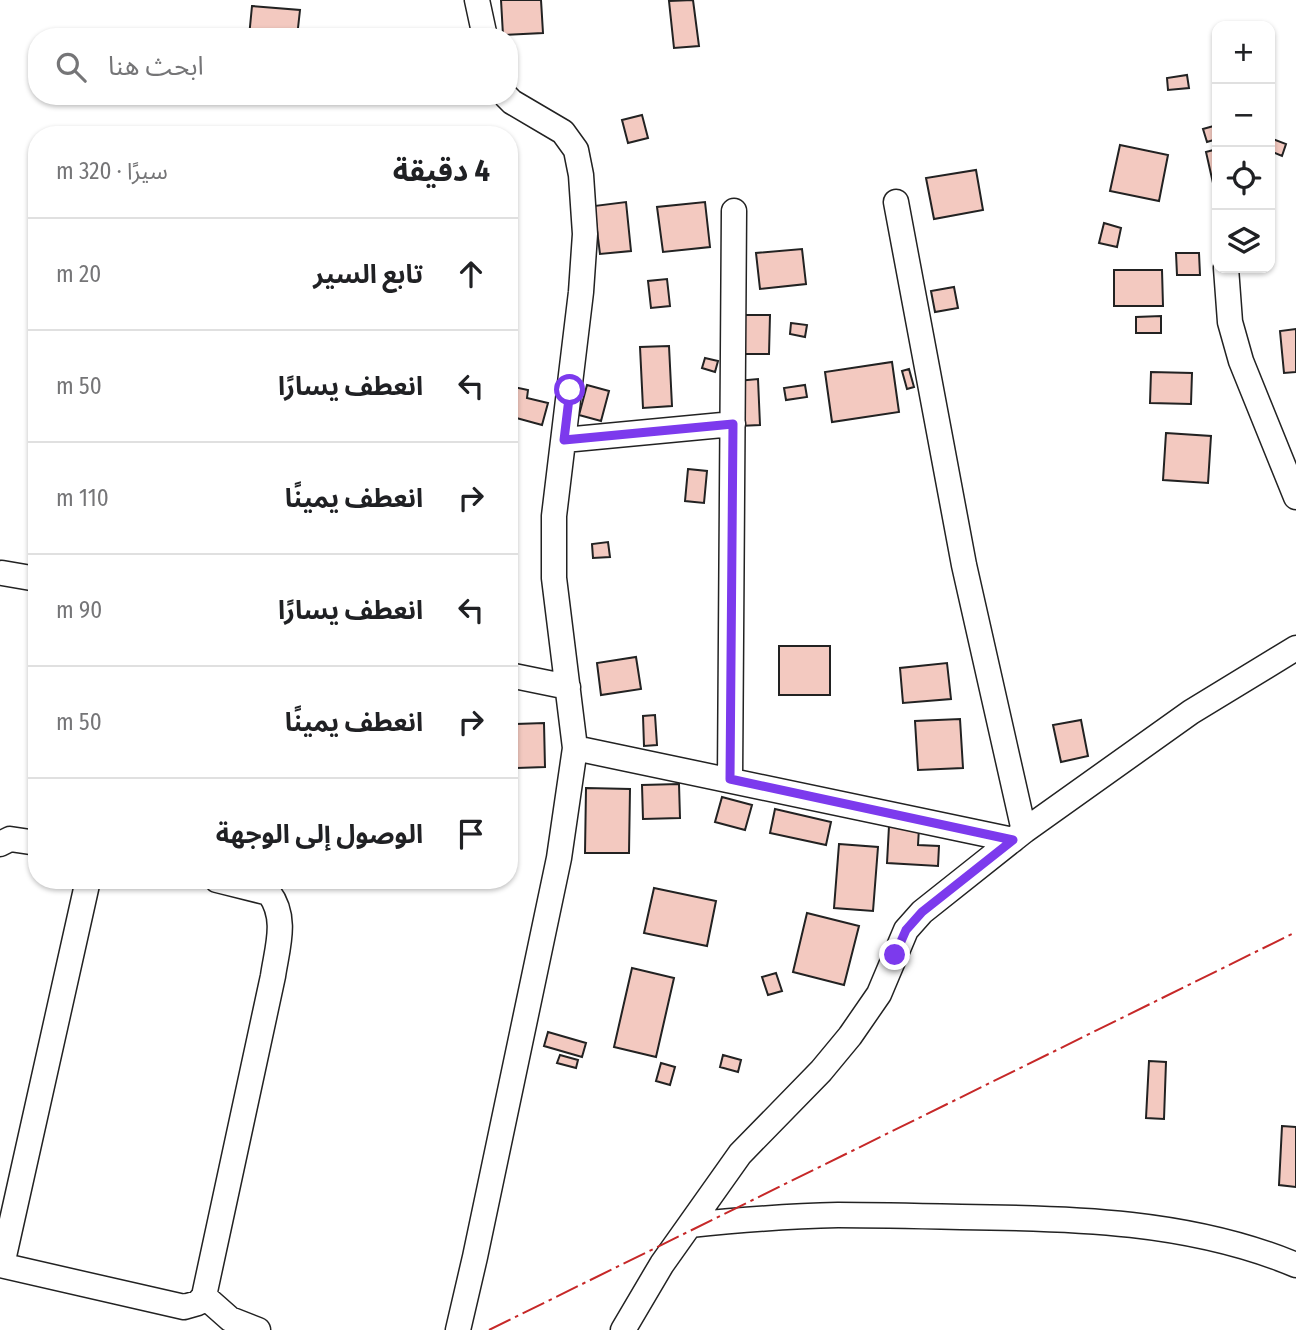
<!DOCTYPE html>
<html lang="ar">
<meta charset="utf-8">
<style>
:root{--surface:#fff;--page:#f6f6f6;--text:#202124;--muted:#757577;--line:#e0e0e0}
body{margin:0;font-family:"Fira Sans Condensed","Noto Sans Arabic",sans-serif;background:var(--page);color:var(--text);direction:rtl}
.controls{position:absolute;right:21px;top:21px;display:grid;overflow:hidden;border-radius:14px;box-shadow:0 2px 5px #0004}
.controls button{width:63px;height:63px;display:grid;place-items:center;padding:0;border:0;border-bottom:2px solid var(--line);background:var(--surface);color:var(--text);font:35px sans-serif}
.stop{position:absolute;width:21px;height:21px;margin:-16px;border:5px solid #7c3aed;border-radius:50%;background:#fff}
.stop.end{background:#7c3aed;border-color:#fff;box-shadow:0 2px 7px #0008}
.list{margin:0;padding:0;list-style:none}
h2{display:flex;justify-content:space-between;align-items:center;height:91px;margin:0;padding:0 28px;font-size:30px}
h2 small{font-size:23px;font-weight:400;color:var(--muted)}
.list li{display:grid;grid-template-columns:46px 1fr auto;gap:21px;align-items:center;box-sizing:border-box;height:112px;padding:0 28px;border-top:2px solid var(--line)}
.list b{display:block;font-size:26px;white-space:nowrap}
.list em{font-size:23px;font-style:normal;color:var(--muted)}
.icon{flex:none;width:38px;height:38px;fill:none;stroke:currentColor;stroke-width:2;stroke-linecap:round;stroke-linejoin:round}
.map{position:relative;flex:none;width:1296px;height:1330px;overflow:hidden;direction:ltr}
.search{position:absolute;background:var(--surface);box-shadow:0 2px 5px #0004;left:28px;top:28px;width:490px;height:77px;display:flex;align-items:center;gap:18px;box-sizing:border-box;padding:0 24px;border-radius:28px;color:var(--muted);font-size:26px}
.panel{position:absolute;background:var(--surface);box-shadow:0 2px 5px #0004;left:28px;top:126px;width:490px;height:763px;border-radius:28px;direction:rtl}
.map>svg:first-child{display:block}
.building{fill:#f3c9c0;stroke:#222;stroke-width:2}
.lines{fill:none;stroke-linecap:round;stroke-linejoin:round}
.minor-casing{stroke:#222;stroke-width:27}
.minor{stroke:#fff;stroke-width:24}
.power{stroke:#c62828;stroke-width:2;stroke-dasharray:24 5 3.5 5;stroke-linecap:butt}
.route{stroke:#7c3aed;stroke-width:9}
</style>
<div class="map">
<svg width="1296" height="1330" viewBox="0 0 1296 1330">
<rect width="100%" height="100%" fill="#fff"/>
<path class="building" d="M501,0H541L543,33L503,35Z
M693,0L699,46L674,48L669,1Z
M252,6L300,10L297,37H249Z
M1187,75L1189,88L1168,90L1167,78Z
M642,115L648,138L628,143L622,120Z
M1217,125V139L1207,142L1203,129Z
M1270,138L1286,144L1282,156L1270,151Z
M1120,145L1168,155L1159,201L1110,191Z
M1217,149V182L1213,183L1206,152Z
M976,170L983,210L934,219L926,178Z
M626,202L631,251L600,254L594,206Z
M705,202L710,247L663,252L657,207Z
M1104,223L1121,228L1117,247L1099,243Z
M802,249L806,284L760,289L756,253Z
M1176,253H1199L1200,275H1177Z
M1114,270H1162L1163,306H1114Z
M667,279L670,306L651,308L648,281Z
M954,287L958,308L935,312L931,291Z
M738,315H770L769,354H738Z
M1161,316V333H1136V317Z
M791,323L807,325L805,337L790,334Z
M1296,329V372L1284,373L1280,331Z
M669,346L672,406L643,408L640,347Z
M705,358L718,361L715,372L702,368Z
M892,362L899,412L832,422L825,372Z
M909,369L914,387L907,389L902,371Z
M1151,372L1192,373L1191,404L1150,403Z
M758,379L760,425L739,426L737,381Z
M587,385L609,391L601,421L579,415Z
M805,385L807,397L786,400L784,388Z
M509,386L528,390L527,398L548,403L542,425L509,416Z
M1166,433L1211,436L1208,483L1163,480Z
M688,469L707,471L704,503L685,501Z
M608,542L610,557L593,558L592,544Z
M779,646H830V695H779Z
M636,657L641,689L601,695L597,663Z
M947,663L951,699L903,703L900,668Z
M655,715L657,745L644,746L643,716Z
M960,719L963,768L918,770L915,721Z
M1081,720L1088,756L1061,762L1053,725Z
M544,723L545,767L517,768L516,724Z
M679,784L680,818L643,819L642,785Z
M586,788L630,789L629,853H585Z
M722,797L752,805L745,830L715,822Z
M775,809L831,822L826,845L770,833Z
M889,826L919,828L918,845L939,846L938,866L887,863Z
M839,844L878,847L873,911L834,908Z
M654,888L716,901L707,946L644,933Z
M807,913L859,926L844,985L793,972Z
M632,968L674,978L656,1057L614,1047Z
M776,973L782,991L768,995L762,977Z
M548,1032L586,1043L582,1057L544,1046Z
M560,1055L578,1060L576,1068L557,1063Z
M723,1055L741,1060L738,1072L720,1067Z
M1149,1061L1166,1062L1164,1119L1146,1118Z
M661,1063L675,1067L670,1085L656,1081Z
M1282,1126L1296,1127V1187L1279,1185Z"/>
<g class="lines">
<g class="minor-casing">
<path id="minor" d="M477,0L485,37
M896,202L964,565L1024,831
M1226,268L1230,322L1241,361L1296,497
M564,440L733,424
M2,573L37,579
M509,675L568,687
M575,748L1013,840
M730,780L734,211
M0,844L10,839L37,843
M690,1225C739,1220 789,1216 838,1215C879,1215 920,1216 961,1217C1073,1218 1191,1221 1296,1265
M0,1265L184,1307L198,1303L204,1296L273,976C277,948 288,918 269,893L217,880
M2,1265L88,880
M204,1296L230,1319L258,1330
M458,1330L475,1257L559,858L575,748L554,578V516L581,292L585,234L581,175L576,150L563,132L512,102L506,96
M623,1330L662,1264L740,1154L821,1071L850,1036L879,994L906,930L922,912L1024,831L1191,712L1296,648"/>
</g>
<use href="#minor" class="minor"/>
<path class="power" d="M489,1330L1296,932"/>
</g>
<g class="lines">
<path class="route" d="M570,390L564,440L733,424L730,779L1013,840L922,912L906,930L895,955"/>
</g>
</svg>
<div class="controls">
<button>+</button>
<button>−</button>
<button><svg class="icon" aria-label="locate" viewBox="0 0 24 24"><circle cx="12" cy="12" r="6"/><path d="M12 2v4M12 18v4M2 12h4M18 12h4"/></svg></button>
<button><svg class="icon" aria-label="layers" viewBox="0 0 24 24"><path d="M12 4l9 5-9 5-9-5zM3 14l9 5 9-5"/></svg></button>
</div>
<div class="stop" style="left:570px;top:390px"></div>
<div class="stop end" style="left:895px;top:955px"></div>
<div class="search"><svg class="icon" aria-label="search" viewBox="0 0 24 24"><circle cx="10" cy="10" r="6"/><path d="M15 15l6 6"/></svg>ابحث هنا</div>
<section class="panel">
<h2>4 دقيقة<small>سيرًا · 320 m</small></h2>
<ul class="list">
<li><svg class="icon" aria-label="ahead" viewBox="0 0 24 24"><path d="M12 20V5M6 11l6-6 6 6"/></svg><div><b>تابع السير</b></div><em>20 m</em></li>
<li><svg class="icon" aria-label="left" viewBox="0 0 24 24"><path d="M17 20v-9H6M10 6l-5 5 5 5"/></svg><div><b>انعطف يسارًا</b></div><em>50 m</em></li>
<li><svg class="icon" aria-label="right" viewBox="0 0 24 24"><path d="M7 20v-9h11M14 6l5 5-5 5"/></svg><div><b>انعطف يمينًا</b></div><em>110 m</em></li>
<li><svg class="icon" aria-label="left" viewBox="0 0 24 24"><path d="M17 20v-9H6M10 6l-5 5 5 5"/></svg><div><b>انعطف يسارًا</b></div><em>90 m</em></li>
<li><svg class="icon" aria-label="right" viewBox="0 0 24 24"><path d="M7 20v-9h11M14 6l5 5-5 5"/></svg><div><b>انعطف يمينًا</b></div><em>50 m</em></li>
<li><svg class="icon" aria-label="arrive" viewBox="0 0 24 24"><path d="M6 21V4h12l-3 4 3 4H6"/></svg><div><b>الوصول إلى الوجهة</b></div></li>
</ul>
</section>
</div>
